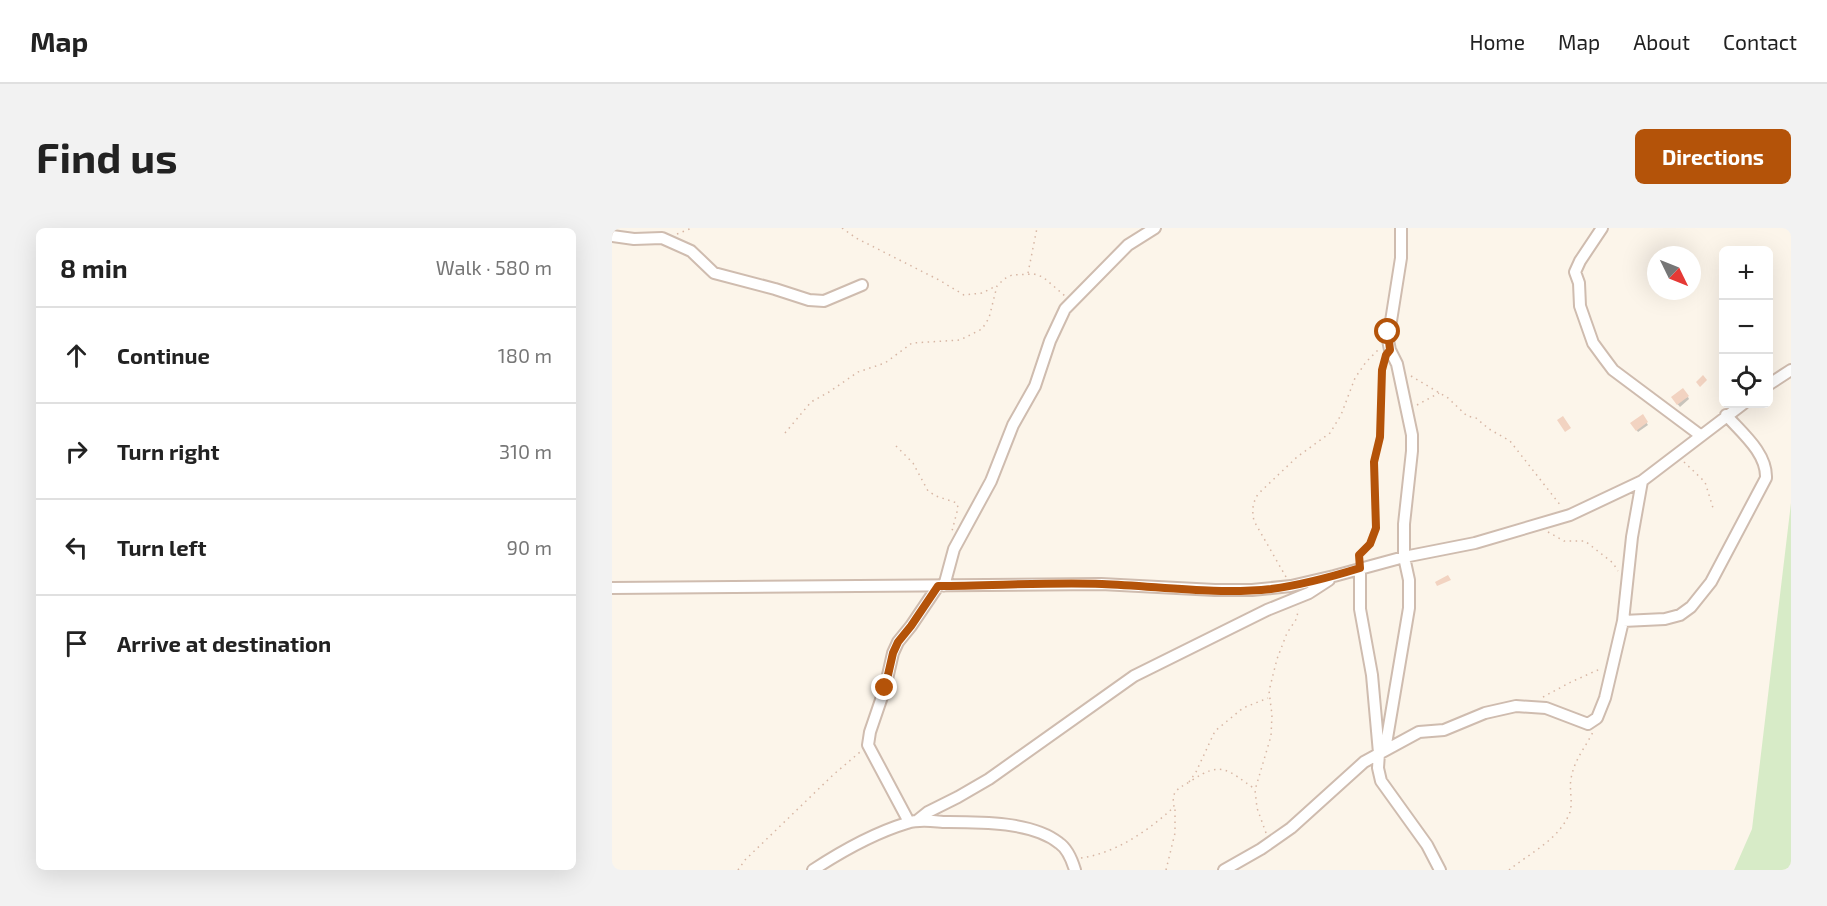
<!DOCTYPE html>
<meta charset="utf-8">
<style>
:root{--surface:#fff;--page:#f2f2f2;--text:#222;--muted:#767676;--line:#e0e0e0;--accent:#b45309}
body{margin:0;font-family:"Exo 2",sans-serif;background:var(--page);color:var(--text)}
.controls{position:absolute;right:18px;top:18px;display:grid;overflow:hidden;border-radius:9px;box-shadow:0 6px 24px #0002}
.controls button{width:54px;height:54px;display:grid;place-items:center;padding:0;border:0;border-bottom:2px solid var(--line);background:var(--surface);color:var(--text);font:30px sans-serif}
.compass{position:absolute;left:1035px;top:18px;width:54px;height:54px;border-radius:50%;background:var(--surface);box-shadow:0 6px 24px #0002;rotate:133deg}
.stop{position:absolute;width:18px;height:18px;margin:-14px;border:4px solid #b45309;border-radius:50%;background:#fff}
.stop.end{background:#b45309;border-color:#fff;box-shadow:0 2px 6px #0008}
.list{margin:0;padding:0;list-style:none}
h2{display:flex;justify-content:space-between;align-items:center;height:78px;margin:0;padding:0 24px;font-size:26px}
h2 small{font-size:20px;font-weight:400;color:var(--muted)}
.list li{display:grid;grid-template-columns:39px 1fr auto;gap:18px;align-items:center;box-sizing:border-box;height:96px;padding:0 24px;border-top:2px solid var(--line)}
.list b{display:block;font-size:22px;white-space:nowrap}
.list em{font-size:20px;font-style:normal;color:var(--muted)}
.icon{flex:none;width:33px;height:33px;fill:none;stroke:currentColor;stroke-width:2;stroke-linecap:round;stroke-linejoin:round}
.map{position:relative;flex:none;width:1179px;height:642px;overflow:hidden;border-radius:9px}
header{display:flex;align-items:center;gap:36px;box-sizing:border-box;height:84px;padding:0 30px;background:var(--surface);border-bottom:2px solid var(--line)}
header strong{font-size:28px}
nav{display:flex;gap:33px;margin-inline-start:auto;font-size:21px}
.intro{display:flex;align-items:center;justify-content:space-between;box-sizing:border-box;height:144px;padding:0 36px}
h1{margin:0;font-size:42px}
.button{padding:15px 27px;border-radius:9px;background:var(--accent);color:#fff;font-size:21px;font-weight:700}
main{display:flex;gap:36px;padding:0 36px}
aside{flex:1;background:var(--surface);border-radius:9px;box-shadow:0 6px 24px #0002}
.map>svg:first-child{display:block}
.green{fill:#d7ebc7}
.shadow{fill:#0003}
.building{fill:#f2d3c1}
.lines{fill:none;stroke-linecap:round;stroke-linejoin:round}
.street-casing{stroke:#cfbcaf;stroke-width:14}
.path{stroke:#d7b6a4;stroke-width:1.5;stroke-dasharray:1.5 4.5;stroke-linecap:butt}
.street{stroke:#fff;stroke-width:10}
.route{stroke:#b45309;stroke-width:8}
</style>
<header>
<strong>Map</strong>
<nav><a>Home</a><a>Map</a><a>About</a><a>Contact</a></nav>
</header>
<div class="intro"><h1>Find us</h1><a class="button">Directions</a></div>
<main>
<aside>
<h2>8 min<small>Walk · 580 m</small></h2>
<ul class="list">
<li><svg class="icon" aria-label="ahead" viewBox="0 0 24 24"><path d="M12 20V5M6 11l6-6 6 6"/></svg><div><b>Continue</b></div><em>180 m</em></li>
<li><svg class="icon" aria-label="right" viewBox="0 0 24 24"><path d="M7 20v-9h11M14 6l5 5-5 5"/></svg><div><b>Turn right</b></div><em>310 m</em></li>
<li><svg class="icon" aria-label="left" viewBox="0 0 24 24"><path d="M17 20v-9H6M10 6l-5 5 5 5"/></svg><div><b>Turn left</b></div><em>90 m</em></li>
<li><svg class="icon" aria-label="arrive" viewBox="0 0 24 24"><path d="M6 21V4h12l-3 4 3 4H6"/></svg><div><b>Arrive at destination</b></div></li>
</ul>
</aside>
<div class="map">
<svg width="1179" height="642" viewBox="0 0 1179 642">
<rect width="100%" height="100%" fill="#fcf5ea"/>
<path class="green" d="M1179,275V642H1122L1140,601Z"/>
<path class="shadow" d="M1076,169L1077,171L1068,179L1062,172Z
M1030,188L1036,197L1026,204L1020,195Z"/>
<path class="building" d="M1091,147L1095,152L1088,159L1084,154Z
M1071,160L1077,168L1065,177L1059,169Z
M1031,186L1036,194L1024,203L1018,195Z
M951,188L959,200L953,204L945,192Z
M836,347L839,352L825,358L823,354Z"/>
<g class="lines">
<g class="street-casing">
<path id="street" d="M990,0L968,33L963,44L967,55L968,78L981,115L992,130L1001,142L1088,207
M0,8L22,11L50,10L79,23L102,45L163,61L197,72L212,73L250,57
M1156,157L1179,142
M748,340V381L760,447L767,525L766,540L769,553L815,617L828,642
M332,358L342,321L379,253L401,197L423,158L438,113L453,81L516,17L543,0
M0,360L489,356L603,362H640L679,358L722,348L792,329L863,315L958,287L1030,253L1131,176
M1011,393L1053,391L1068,387L1079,379L1099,354L1154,250C1155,225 1130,205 1114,187
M773,522L797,380V352L792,329V296L800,223V207L785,136L778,122L776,112L789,30V0
M306,592L316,584L346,569L377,551L522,448L655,382L697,365L717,352
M297,594L256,517L258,504L273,460L281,425L286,414L299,398L326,358
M201,642C230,623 262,605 295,595C307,591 319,593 331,594C365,594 420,593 447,615C456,621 460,632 463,642
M612,642L649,621L679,600L752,534L807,504L832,502L873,485L904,478L934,480L976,496L985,490L993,470L1011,393L1020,309L1030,253"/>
</g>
<path class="path" d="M230,0L244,10L327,52L352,67L370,65L384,58
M65,6L80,0
M416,45L425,0
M799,148L836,170L855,188L864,190L877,201L898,213L949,278
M805,177L827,165
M173,205L199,174L217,164L246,144L273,135L300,115L348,112L370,101L377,90L385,58L392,51L400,47L422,46L431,49L453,68
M284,218L301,235L316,263L324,268L345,275L346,280L340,303
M1072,234L1093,254L1101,280
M936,304L952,313H973L1001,335L1006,343
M747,331C749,319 761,316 764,300L762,234L768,209L771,133
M674,349L642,293C640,283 640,276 646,266L685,229L718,205L729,187L743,150L754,134L767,121
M931,469L959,454L988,441
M577,554L584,544L603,503L631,480L656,470
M654,605L645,580L643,562L659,508L660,487L657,463L665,431L675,405L685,390L686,381
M469,630C504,625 536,603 562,579L561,569C564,560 571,558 579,553C610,532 615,542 643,561
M126,642L133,632L221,547L248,524
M554,642L563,605V578
M897,642C918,625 948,611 958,584C961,573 957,561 959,551C962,532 973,520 981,504"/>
<use href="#street" class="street"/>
</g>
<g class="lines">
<path class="route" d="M273,460L281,425L286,414L299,398L326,358C380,358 435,354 490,356C546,358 603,367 659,361C689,357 719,349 748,340L747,327L758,316L764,300L762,234L768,209L770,142L774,127L778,122L776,104"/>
</g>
</svg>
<div class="controls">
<button>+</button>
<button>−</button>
<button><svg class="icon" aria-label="locate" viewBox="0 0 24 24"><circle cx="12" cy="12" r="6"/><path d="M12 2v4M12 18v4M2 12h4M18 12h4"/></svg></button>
</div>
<svg class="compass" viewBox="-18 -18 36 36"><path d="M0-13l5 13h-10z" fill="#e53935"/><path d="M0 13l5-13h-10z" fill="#767676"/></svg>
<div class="stop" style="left:776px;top:104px"></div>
<div class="stop end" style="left:273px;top:460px"></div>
</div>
</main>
